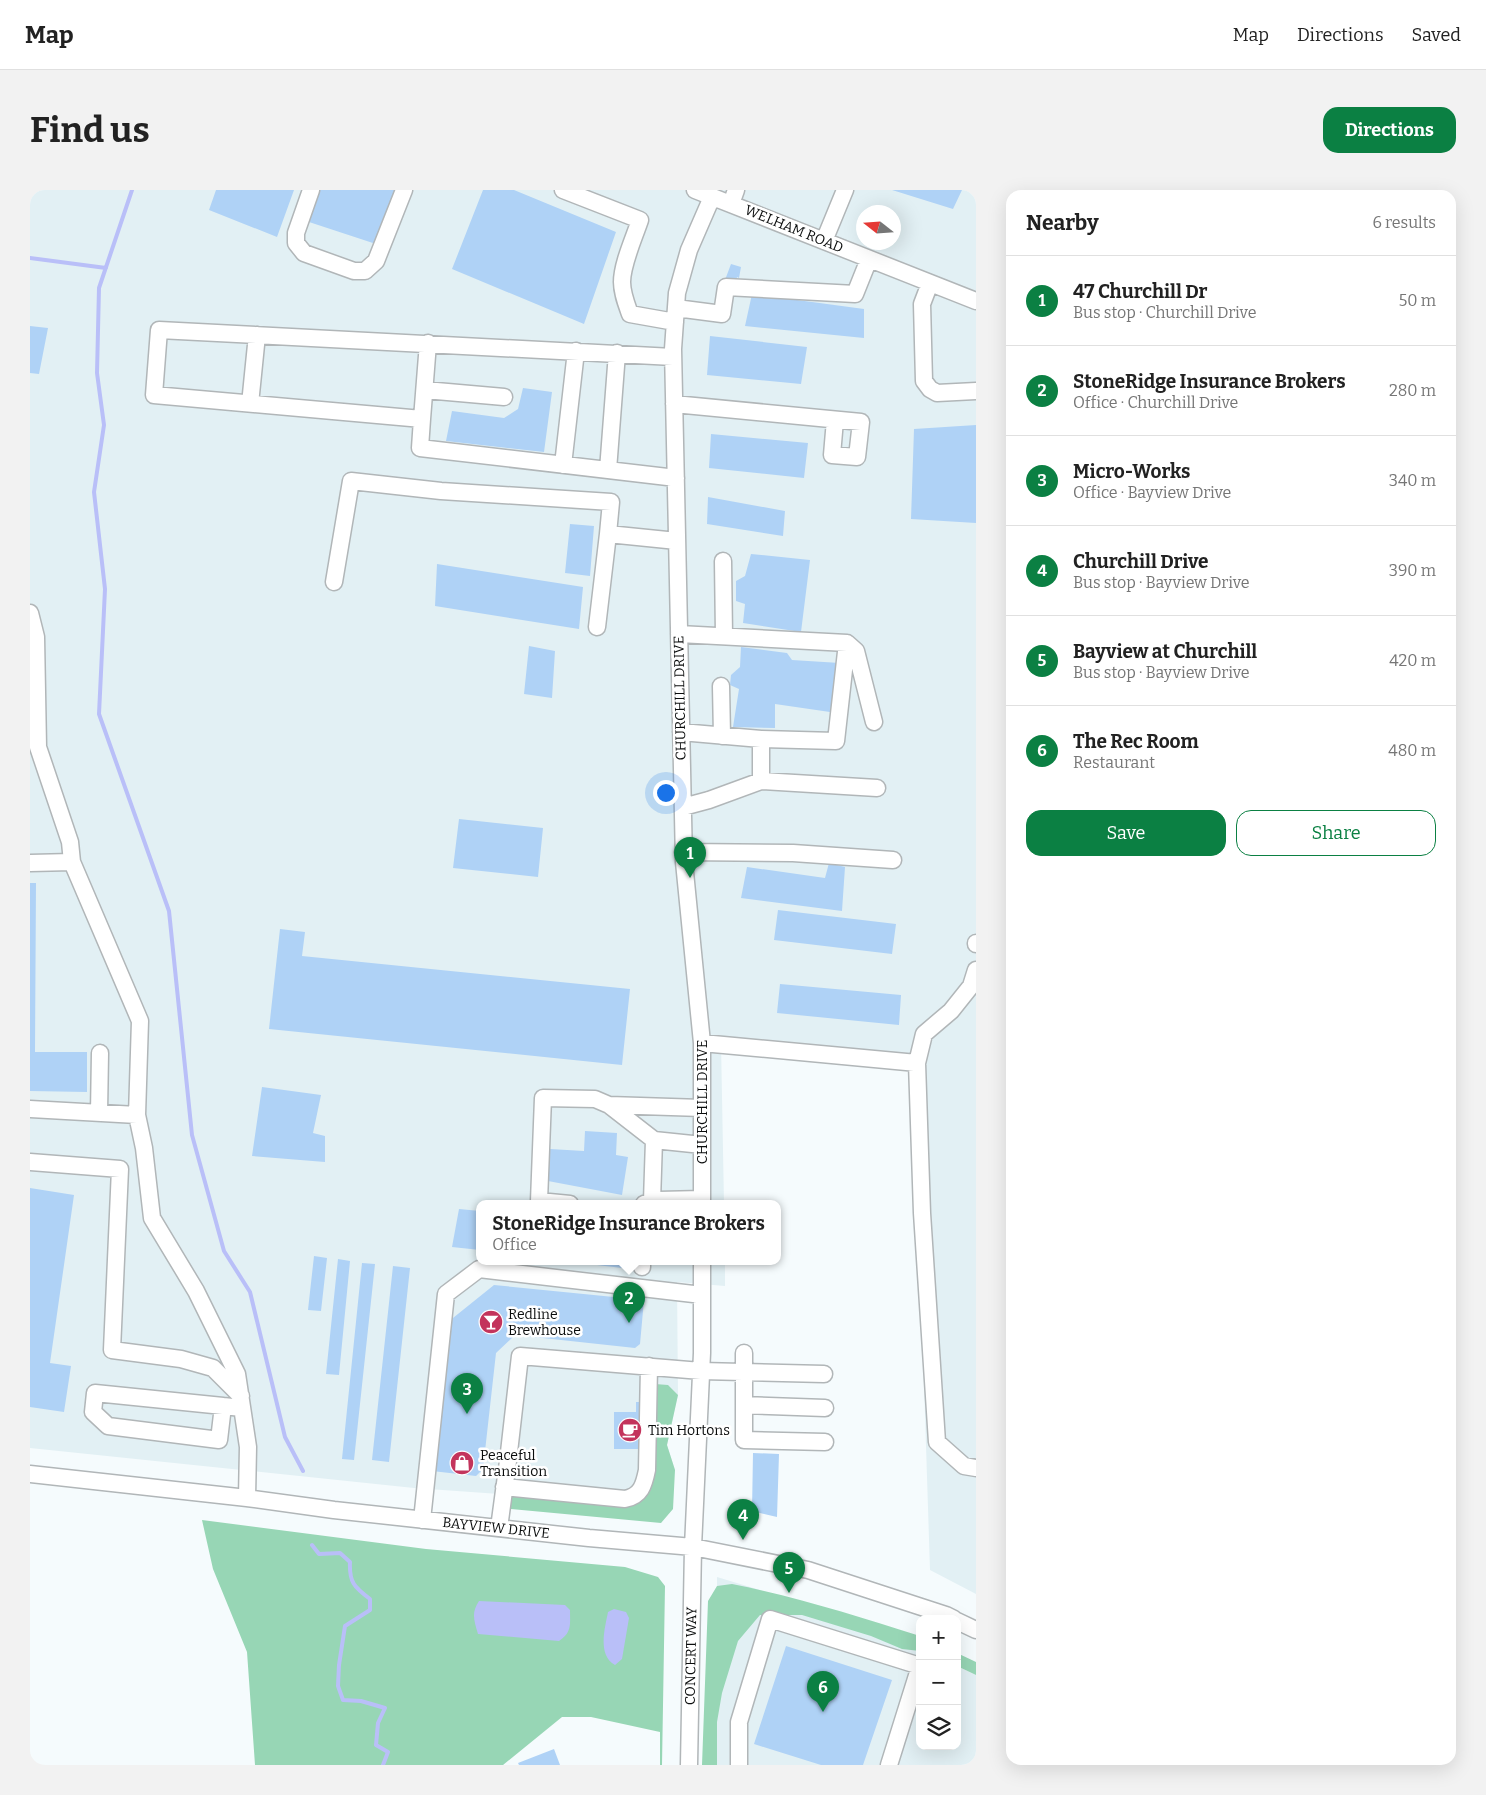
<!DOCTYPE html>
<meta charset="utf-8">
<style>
:root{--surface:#fff;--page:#f2f2f2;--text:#222;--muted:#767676;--line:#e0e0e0;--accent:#0b8043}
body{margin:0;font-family:Bitter,serif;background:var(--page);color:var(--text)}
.controls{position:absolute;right:15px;bottom:15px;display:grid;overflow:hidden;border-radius:10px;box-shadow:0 5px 20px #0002}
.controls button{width:45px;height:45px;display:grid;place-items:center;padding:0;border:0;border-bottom:1px solid var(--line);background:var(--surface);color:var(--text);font:25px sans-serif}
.compass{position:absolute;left:826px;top:15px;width:45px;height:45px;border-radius:50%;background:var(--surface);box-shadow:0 5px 20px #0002;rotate:287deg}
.you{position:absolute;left:635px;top:602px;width:18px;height:18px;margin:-12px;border:4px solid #fff;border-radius:50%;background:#1a73e8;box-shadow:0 0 0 8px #1a73e833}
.badge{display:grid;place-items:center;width:32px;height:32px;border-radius:50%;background:var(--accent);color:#fff;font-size:16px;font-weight:700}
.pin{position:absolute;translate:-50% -41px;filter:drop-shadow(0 1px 2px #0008)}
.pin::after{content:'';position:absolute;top:26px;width:18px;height:15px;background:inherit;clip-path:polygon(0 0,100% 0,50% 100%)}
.popup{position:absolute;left:446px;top:1010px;width:305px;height:65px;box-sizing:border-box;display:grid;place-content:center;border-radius:10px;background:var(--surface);filter:drop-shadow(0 1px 4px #0005);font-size:16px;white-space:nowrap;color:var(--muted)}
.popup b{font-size:19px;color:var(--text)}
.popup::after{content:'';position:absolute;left:50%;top:100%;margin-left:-10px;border:10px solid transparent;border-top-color:var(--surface)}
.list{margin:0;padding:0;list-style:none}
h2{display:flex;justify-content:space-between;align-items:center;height:65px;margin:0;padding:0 20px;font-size:21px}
h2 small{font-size:16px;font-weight:400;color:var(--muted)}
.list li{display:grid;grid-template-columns:32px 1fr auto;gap:15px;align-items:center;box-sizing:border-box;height:90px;padding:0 20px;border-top:1px solid var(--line)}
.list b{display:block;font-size:19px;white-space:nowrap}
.list p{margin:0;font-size:16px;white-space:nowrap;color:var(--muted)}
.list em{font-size:16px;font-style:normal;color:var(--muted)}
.actions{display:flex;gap:10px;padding:15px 20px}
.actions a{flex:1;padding:11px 0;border:1px solid var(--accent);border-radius:15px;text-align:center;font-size:18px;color:var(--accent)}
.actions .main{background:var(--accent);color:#fff}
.icon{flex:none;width:28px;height:28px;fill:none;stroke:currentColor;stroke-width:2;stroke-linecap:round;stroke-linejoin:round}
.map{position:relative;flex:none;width:946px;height:1575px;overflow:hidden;border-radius:15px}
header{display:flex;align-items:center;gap:30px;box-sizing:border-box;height:70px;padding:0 25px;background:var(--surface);border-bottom:1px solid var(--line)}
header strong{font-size:24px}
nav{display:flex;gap:28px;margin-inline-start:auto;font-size:18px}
.intro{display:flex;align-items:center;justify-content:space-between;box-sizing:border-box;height:120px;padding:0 30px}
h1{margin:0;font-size:35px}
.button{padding:12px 22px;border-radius:15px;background:var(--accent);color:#fff;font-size:18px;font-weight:700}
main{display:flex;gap:30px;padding:0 30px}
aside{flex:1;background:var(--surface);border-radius:15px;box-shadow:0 5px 20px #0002}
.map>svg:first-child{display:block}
.built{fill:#e2f0f4;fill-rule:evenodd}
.green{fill:#97d6b5}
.water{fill:#b9bff8}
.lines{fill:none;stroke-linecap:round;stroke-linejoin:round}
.stream{stroke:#b9bff8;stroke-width:4}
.building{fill:#afd2f6}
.minor-casing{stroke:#b1b6b8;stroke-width:19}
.minor{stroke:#fff;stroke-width:16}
.labels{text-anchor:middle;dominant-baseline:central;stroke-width:5;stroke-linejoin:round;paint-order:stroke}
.street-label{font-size:14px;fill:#0a0c0c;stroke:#fff}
.poi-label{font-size:14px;fill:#0a0c0c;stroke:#fff;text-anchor:start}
</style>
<header>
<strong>Map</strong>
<nav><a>Map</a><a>Directions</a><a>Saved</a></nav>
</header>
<div class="intro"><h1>Find us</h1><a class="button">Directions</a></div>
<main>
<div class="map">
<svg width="946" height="1575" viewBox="0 0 946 1575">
<rect width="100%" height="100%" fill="#f5fbfd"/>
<path class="built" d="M0,0H946V1404L900,1380L884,882L691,853L694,1014H450V1072H695V1096L647,1092L648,1205L637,1255L645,1280L637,1316L384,1298L0,1258ZM834,22H864V52H834Z
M687,1387L799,1421L890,1458V1556H927V1476L946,1485V1575H687Z"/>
<path class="green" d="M625,1194L638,1195L648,1205L637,1255L645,1280L643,1319L631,1333L481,1319V1305L606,1310Z
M172,1330L396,1359L595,1377L628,1387L635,1396L632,1575H630V1542L561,1527H532L473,1575H225L217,1462L183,1379Z
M702,1394C767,1407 827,1426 890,1446V1461L872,1459L841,1446L772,1425H730L708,1451L692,1503L687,1532V1575H672L678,1411L687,1396Z
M927,1463L946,1472V1485L927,1476Z"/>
<path class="water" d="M449,1411L535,1415L540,1420C540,1435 542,1442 529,1451L448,1444C444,1430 441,1423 449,1411Z
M584,1419L596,1422L599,1428L592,1469L585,1475C567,1465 575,1438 578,1422Z"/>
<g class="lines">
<path class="stream" d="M102,0L69,98L67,183L74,235L64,302L75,399L69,524L139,721L162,945L194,1061L220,1102L255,1247L273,1281
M0,68L76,78
M282,1355L289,1364L310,1363L320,1372C319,1392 324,1397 340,1409V1420L315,1436L309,1475L308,1496L313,1510L331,1511L355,1518L348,1533L346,1555L358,1562L353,1575"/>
</g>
<path class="building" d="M186,0H264L247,47L179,20Z
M290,0H367L349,55L279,32Z
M453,0H484L586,42L554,134L422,79Z
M862,0H932L923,19Z
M701,74L711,77L709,88L707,87L706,92L695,90Z
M722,104L834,119V148L715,136Z
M0,136L18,138L9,184L0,183Z
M680,146L777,157L771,194L677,185Z
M493,198L522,202L514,262L416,251L422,221L474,228L488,219Z
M946,235V333L881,329L884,239Z
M681,244L778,253L774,288L679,278Z
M678,307L755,321L753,346L677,334Z
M540,334L564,336L560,386L535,383Z
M721,364L780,370L771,442L713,433L715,414L706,411V391L715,386Z
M407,374L553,397L549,439L405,416Z
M499,456L525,461L522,508L494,504Z
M711,457L757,463L762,470L810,473L800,522L745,514V538L703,537L709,499L700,495L701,485L710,477Z
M429,629L513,638L508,687L423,678Z
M799,673L815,677L812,721L711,708L717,677L795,688Z
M0,693H6L5,862H57V902L0,901Z
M748,720L866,734L862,764L744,750Z
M250,739L275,742L272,766L600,799L592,875L239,839Z
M750,794L871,805L869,835L747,823Z
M232,897L291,905L283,943L295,946V972L222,966Z
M555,941L587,943L586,965L598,967L592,1005L518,991L520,959L554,961Z
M0,998L44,1005L20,1173L41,1176L34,1222L0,1217Z
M429,1019L450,1021V1060L422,1057Z
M284,1066L297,1068L291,1121L278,1120Z
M308,1069L320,1071L309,1185L296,1184Z
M550,1072H592V1078L550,1073Z
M332,1073L345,1074L324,1270L312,1269Z
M363,1076L380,1078L359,1272L342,1270Z
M464,1095L614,1110L610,1154L605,1158L485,1145L466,1163L453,1279L446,1286L402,1281L418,1132Z
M606,1212H615V1259H584V1222H606Z
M723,1263L749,1264L747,1327L722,1321Z
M756,1456L862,1490L833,1575H791L724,1554Z
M524,1559L530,1575H489L488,1573Z"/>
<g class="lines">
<g class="minor-casing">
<path id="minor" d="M281,0L266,43V53L274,63L324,81H335L346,71L374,0
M533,0L610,30C604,48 592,74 592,92C592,103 596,113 600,124L645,132
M665,0L946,111
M701,14L706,0
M794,51L815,0
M900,93L892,114L894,191L900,199L907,203L946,201
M646,118L692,124L696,97L825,104L839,69
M643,167L129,140L124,205L392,229L390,258L646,288
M395,200L474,207
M220,214L227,145
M644,214L831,232L827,267L802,265L805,230
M392,229L398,153
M533,275L546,161
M578,280L587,163
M693,371L694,446
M304,392L321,291L411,301L581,312L578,344
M0,423L6,447L8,557L40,652L42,672
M567,437L578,344L647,351
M649,444L817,453L806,551L731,549L651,542
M817,453L826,461L844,532
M691,496L692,546
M731,591L847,598
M653,617L679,610L731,591V549
M653,662L763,663L863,670
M0,673L42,672L110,831L107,925L114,958L122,1028L166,1101L207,1184L218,1257L217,1308
M946,753V754
M946,780L941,796L921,821L894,844L887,873L892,1023L907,1252L934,1276L946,1278
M672,853L887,873
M579,915L672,918
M0,919L107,925
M69,923L70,863
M0,972L90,979L82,1160L151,1169L183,1178L211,1206
M622,1011L624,950
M540,1014L509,1011L513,908L565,909L579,915L624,950L672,955
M614,1014L628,1010L672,1009
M672,1014V853L654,672L643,159L647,103L659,60L682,7
M612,1077V1072
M714,1163V1250L795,1252
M714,1215L795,1218
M193,1216L189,1250L78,1236L63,1222L65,1203L193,1216L212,1218
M0,1284L217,1308L304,1320L559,1348L663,1357L778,1380L916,1425L924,1429
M474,1297L595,1309C611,1306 614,1295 617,1280L619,1176
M392,1330L416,1104L449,1079L672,1105
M469,1338L478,1271L490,1166L671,1181L794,1184
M927,1431L946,1440
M659,1575L663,1357L672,1163V1072
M709,1575V1532L740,1429L890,1476L859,1575"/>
</g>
<use href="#minor" class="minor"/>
</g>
<defs>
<g id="bar-disc" transform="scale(1.25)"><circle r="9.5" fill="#c3345c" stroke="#fff"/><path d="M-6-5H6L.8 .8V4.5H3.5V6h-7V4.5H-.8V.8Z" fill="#fff"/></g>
<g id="cafe-disc" transform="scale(1.25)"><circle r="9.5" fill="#c3345c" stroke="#fff"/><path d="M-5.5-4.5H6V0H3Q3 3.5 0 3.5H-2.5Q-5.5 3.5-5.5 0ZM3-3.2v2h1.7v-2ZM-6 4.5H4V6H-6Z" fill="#fff"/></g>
<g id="shop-disc" transform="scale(1.25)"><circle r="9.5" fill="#c3345c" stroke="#fff"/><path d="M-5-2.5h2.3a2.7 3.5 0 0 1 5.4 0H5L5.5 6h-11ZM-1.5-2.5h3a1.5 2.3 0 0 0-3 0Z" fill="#fff"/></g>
</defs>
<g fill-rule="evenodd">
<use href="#bar-disc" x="461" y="1132"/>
<use href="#cafe-disc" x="600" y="1240"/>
<use href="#shop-disc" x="432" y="1273"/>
</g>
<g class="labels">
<g class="street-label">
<text transform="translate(764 39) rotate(22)">WELHAM ROAD</text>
<text transform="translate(650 508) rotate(-91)">CHURCHILL DRIVE</text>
<text transform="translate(672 912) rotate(-90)">CHURCHILL DRIVE</text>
<text transform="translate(466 1338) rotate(6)">BAYVIEW DRIVE</text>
<text transform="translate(661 1466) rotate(-89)">CONCERT WAY</text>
</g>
<g class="poi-label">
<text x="478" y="1124">Redline<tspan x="478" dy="16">Brewhouse</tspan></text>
<text x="618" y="1240">Tim Hortons</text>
<text x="450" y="1265">Peaceful<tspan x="450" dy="16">Transition</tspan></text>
</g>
</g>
</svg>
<div class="controls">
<button>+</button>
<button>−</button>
<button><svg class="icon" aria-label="layers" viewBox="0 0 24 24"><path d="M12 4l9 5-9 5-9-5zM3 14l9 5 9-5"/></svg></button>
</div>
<svg class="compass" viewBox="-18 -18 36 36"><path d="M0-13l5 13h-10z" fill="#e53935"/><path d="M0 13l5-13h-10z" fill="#767676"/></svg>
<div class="you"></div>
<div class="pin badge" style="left:660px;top:688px">1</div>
<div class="pin badge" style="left:599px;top:1133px">2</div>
<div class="popup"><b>StoneRidge Insurance Brokers</b>Office</div>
<div class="pin badge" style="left:437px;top:1224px">3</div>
<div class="pin badge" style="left:713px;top:1350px">4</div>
<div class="pin badge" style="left:759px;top:1403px">5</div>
<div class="pin badge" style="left:793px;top:1522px">6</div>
</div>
<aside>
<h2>Nearby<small>6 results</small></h2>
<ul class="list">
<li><span class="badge">1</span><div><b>47 Churchill Dr</b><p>Bus stop · Churchill Drive</p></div><em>50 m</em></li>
<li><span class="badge">2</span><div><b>StoneRidge Insurance Brokers</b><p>Office · Churchill Drive</p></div><em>280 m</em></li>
<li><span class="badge">3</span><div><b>Micro-Works</b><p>Office · Bayview Drive</p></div><em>340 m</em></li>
<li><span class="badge">4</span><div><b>Churchill Drive</b><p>Bus stop · Bayview Drive</p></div><em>390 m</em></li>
<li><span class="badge">5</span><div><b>Bayview at Churchill</b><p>Bus stop · Bayview Drive</p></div><em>420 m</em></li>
<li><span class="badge">6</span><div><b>The Rec Room</b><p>Restaurant</p></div><em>480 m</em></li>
</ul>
<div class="actions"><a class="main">Save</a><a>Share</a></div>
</aside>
</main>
